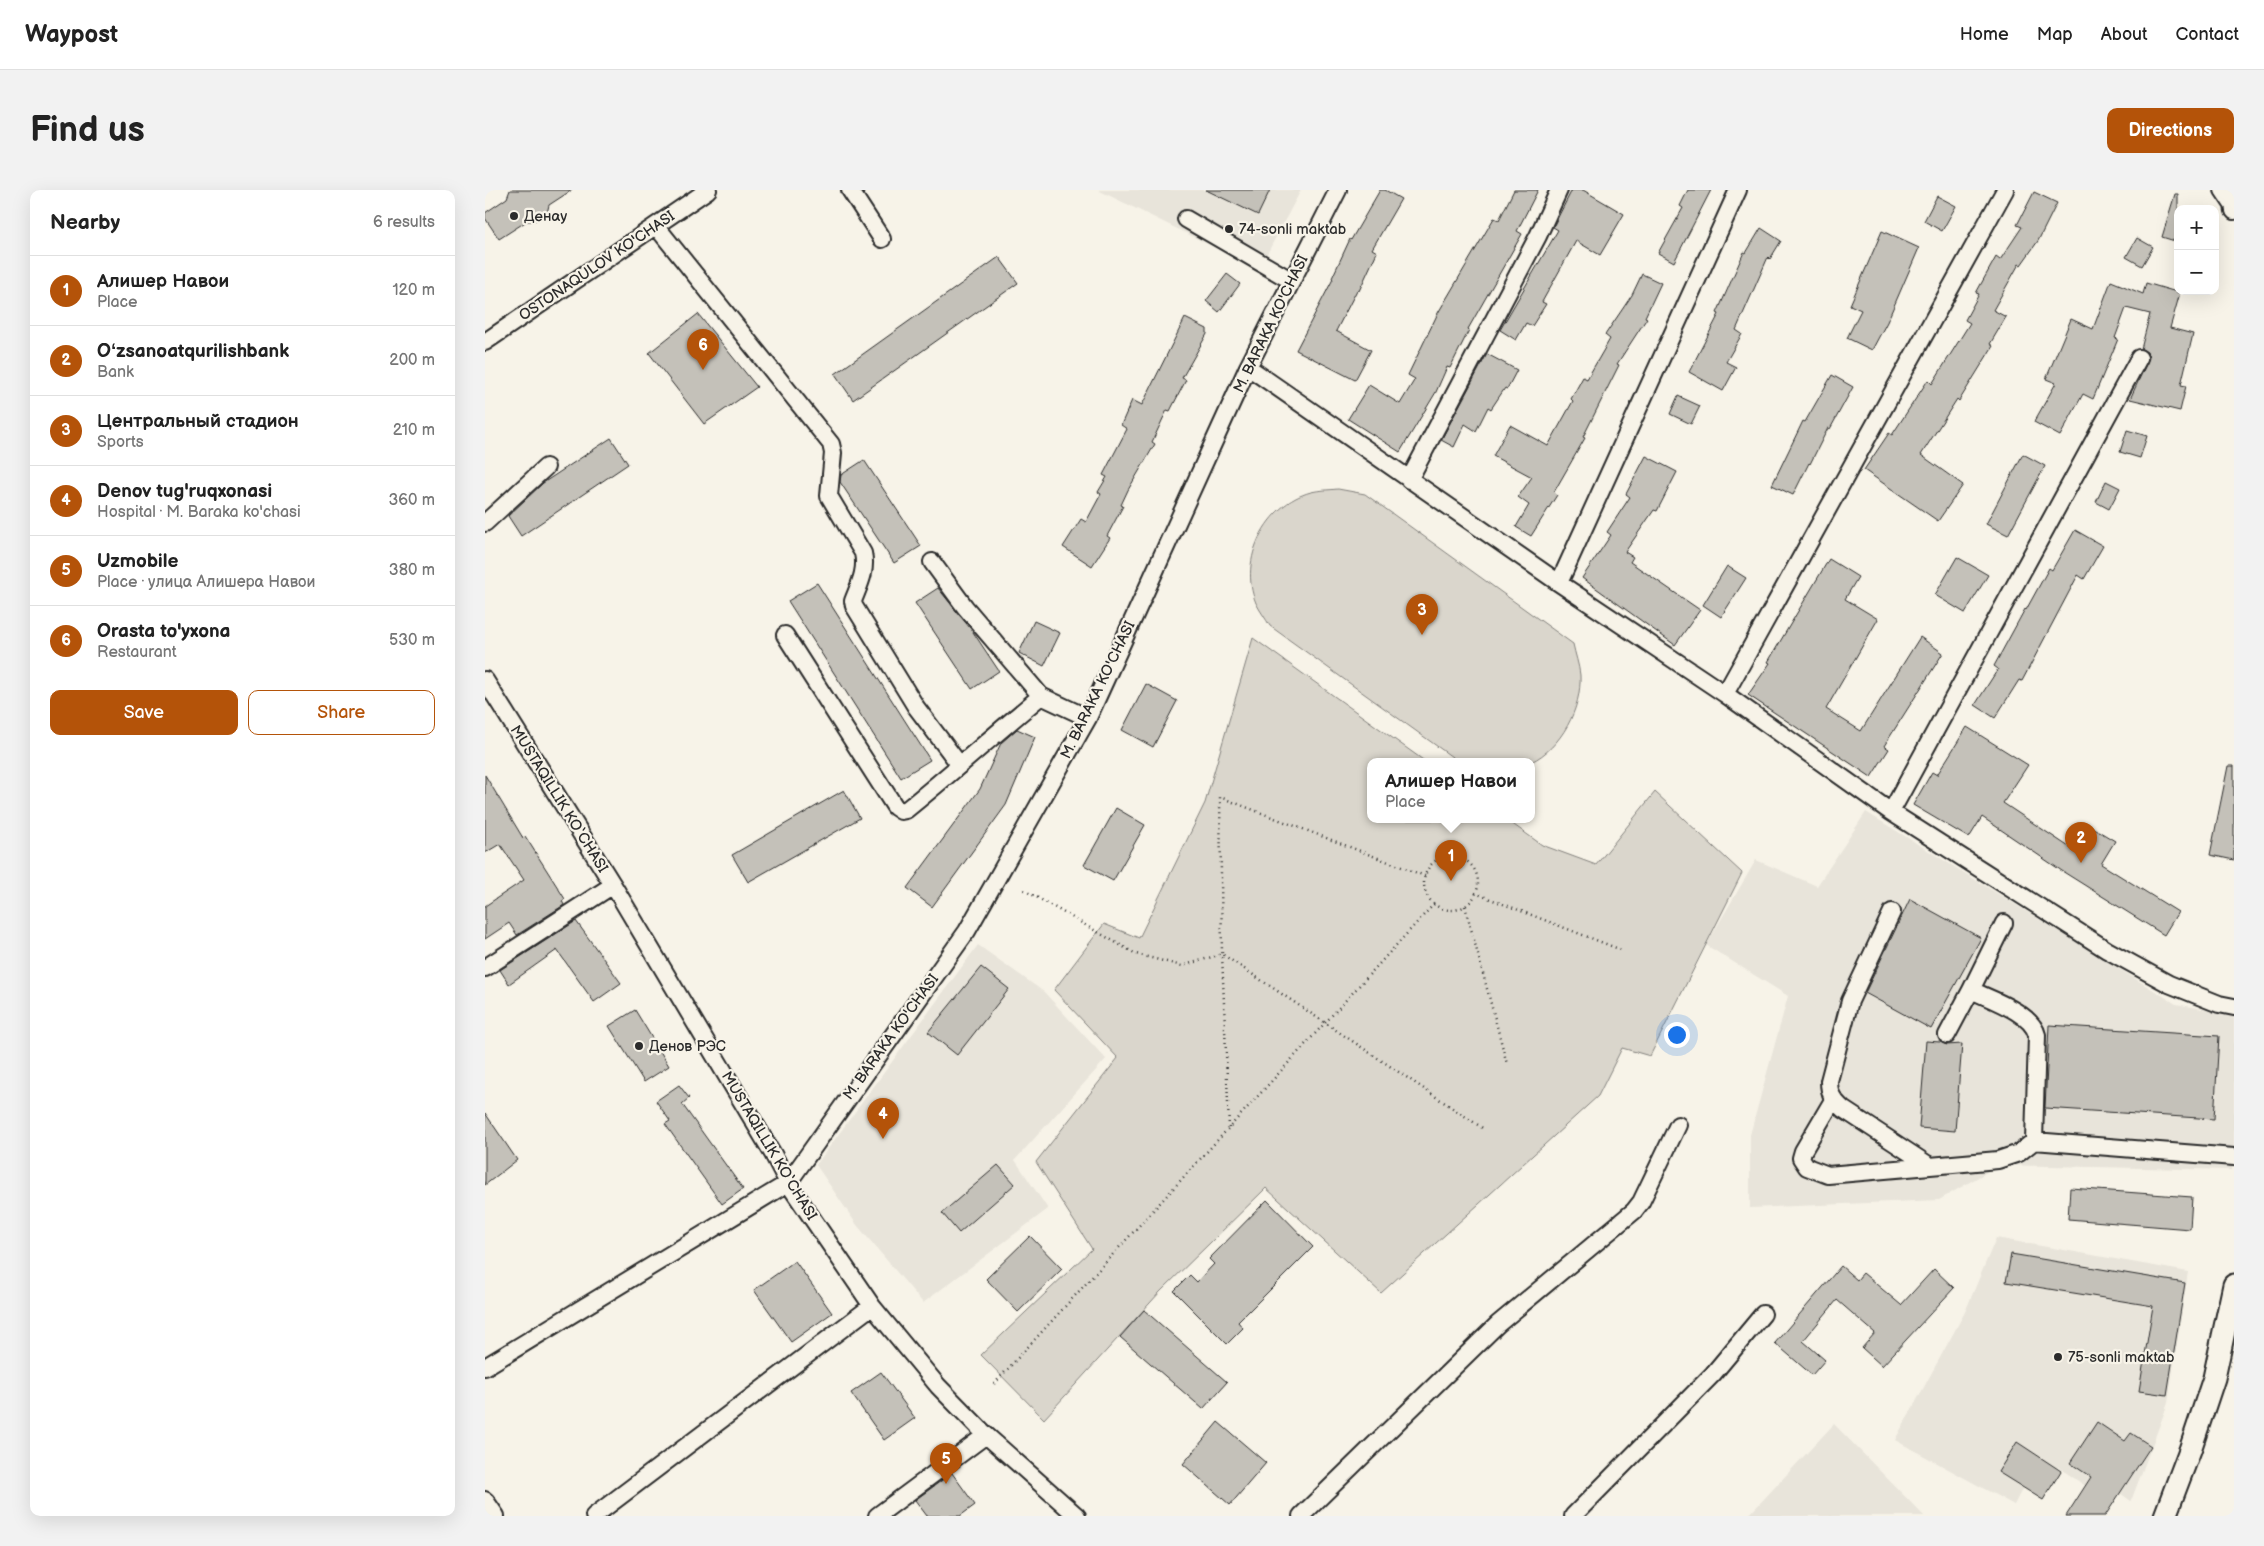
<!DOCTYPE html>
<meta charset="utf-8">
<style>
:root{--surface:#fff;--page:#f2f2f2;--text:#222;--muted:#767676;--line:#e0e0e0;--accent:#b45309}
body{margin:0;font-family:"Balsamiq Sans",sans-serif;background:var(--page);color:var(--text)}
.controls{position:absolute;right:15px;top:15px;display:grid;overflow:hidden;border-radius:10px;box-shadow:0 5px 20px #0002}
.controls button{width:45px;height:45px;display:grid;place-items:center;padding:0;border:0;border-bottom:1px solid var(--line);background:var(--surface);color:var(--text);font:25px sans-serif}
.you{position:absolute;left:1191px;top:844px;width:18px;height:18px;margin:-12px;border:4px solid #fff;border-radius:50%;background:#1a73e8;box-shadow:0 0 0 8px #1a73e833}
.badge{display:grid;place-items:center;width:32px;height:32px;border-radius:50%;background:var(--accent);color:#fff;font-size:16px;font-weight:700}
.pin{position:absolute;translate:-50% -41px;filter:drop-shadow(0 1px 2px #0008)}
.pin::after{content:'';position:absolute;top:26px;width:18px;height:15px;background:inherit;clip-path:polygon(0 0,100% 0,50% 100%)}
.popup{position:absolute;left:882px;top:568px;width:168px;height:65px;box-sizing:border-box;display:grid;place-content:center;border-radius:10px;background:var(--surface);filter:drop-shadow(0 1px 4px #0005);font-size:16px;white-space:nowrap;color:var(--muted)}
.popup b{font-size:19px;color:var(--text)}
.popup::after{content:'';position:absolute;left:50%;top:100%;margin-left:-10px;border:10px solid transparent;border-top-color:var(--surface)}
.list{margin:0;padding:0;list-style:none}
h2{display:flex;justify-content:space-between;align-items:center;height:65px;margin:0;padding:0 20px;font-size:21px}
h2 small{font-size:16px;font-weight:400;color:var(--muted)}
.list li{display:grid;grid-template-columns:32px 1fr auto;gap:15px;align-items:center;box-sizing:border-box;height:70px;padding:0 20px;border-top:1px solid var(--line)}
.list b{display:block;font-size:19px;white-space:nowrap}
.list p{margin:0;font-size:16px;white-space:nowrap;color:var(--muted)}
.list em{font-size:16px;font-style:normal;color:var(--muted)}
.actions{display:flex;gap:10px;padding:15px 20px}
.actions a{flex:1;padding:11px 0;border:1px solid var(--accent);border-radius:10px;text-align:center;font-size:18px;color:var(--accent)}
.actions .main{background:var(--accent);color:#fff}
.map{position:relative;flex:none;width:1749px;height:1326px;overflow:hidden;border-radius:10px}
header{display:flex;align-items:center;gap:30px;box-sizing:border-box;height:70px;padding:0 25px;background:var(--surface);border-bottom:1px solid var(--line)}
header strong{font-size:24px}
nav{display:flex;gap:28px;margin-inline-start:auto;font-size:18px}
.intro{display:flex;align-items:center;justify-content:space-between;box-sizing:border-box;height:120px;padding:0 30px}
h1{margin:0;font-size:35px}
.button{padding:12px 22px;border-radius:10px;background:var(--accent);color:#fff;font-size:18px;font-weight:700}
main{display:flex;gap:30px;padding:0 30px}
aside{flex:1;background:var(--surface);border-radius:10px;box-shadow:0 5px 20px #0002}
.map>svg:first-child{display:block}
.built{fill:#e8e4da}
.green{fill:#dad6cc;stroke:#82807c}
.building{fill:#c4c1b9;stroke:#2b2b2b}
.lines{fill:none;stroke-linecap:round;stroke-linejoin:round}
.minor-casing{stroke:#2b2b2b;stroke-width:20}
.major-casing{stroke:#2b2b2b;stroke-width:25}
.path{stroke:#2b2b2b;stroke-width:2.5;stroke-dasharray:1 4;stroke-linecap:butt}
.minor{stroke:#f7f3e8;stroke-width:16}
.major{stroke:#f7f3e8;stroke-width:21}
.poi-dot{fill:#2b2b2b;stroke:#f7f3e8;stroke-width:2}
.labels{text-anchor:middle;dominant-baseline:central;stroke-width:4.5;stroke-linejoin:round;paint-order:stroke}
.poi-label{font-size:15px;fill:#2b2b2b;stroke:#f7f3e8;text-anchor:start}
.street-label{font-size:15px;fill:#2b2b2b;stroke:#f7f3e8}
</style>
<header>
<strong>Waypost</strong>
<nav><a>Home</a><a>Map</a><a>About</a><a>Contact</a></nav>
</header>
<div class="intro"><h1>Find us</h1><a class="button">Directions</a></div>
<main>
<aside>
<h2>Nearby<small>6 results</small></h2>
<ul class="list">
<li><span class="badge">1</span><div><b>Алишер Навои</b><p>Place</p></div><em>120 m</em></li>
<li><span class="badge">2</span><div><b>Oʻzsanoatqurilishbank</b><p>Bank</p></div><em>200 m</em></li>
<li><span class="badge">3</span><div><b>Центральный стадион</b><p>Sports</p></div><em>210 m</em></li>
<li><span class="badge">4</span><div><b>Denov tug'ruqxonasi</b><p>Hospital · M. Baraka ko'chasi</p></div><em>360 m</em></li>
<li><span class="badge">5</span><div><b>Uzmobile</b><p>Place · улица Алишера Навои</p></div><em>380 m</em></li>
<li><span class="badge">6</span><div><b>Orasta to'yxona</b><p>Restaurant</p></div><em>530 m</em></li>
</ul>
<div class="actions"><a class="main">Save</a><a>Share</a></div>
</aside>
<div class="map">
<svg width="1749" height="1326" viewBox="0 0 1749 1326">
<rect width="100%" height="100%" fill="#f7f3e8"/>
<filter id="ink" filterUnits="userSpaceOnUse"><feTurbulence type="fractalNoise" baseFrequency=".02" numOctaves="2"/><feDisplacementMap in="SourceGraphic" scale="10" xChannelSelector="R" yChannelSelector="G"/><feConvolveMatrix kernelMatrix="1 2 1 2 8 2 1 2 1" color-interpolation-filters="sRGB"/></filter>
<g filter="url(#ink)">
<path class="built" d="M613,0H816L774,79Z
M1381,622L1691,814L1749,825V965L1747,980L1514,975L1454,1010L1265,1018V945L1303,806L1221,755L1271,670L1332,696Z
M493,755L559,802L621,869L530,970L563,1019L438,1113L372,1035L331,975Z
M1511,1048L1703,1082L1683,1213L1646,1311L1624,1295L1615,1306L1573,1277L1567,1282L1550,1274L1529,1315L1410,1250L1480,1122Z
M1349,1234L1439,1326H1263Z"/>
<path class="green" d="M853,299L880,304L1088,454C1090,464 1094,475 1095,485C1097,518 1076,558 1046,572H974L785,436C781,429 775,421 771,413C753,370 781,314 826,302C834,300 844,300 853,299Z
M768,448L941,572H886V630H1022L1057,655L1111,675L1170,602L1257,683L1165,866L1137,858L1113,906L896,1103L781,998L675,1102L559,1229L496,1165L607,1059L551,972L633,868L569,800L619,734L654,748L720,613Z"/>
<path class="building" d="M25,0H87L64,15L62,23L56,28L48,31H42L14,49L0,28V23L22,8Z
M721,0H785L773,25Z
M895,0H900L916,9L887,59L892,62L874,101L872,100L851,141L886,160L870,190L811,160L848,89L847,88L865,49L866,50Z
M1029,0H1053L1032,41L1037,44L983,139L984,140L965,178L962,177L951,202L915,262L863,229L884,195L915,214L930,189L923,185L953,123L1009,28L1014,30Z
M1087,0H1098L1139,24L1115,65L1091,51L1057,112L1061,114L1047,136L1041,133L1031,150L1015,140L1073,40L1068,37Z
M1203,0H1226L1189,72L1173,63L1198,18L1195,16Z
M1549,2L1572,13L1553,51L1536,75L1534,74L1508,120L1521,127L1505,154L1508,156L1474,211L1472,209L1436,265L1478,295L1453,331L1379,280L1404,243L1407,245L1443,190L1447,194L1485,133L1480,130L1494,104L1491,103L1511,67L1515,70L1537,37L1532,35Z
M1690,4H1693V52L1677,47Z
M1452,6L1471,16L1457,41L1439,31Z
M1276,38L1296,51L1285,69L1283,67L1251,140L1257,144L1241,172L1251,177L1238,201L1204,182L1234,124L1232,123L1259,62L1261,63Z
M1397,41L1434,58L1402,132L1387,160L1362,148L1376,120L1365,115Z
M1652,48L1668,57L1657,76L1641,67Z
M514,67L533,93L368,210L350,184Z
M742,84L755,94L734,122L721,111Z
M1157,84L1176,93L1160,127L1162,128L1132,174L1134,175L1098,247L1100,248L1069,302L1072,305L1046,346L1031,337L1044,315L1033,307L1047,287L1008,266L1025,235L1063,256L1088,211L1086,209L1098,187L1102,189L1125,149L1120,145L1147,105Z
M1626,91L1658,104L1661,93L1695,103L1685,138L1708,144L1696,195L1701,196L1695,221L1645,209L1664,168L1662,162L1656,159L1665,124L1641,118L1630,148L1633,149L1608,209L1598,204L1575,246L1549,232L1571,193L1561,189L1586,129L1608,139Z
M213,124L272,197L219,234L164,163Z
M700,128L722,139V144L697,188L701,190L685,221L682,220L667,252L670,254L643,300L636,315L638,316L622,346L625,348L607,376L578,357L596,329L601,332L616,304L613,302L622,287L618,285L642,239L636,235L647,210L657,215Z
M1002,164L1032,180L1022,199L1020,198L1006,219L1003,217L991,241L980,234L969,257L956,250Z
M1347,185L1368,197L1345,239L1343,238L1325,274L1324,273L1308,305L1287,295L1318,231L1320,232Z
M1193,206L1215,216L1206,234L1185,224Z
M1642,240L1662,246L1655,268L1635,262Z
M126,248L143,274L36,346L23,326L58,293Z
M1538,264L1560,276L1523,345L1501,334Z
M1161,266L1192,282L1172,321L1169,320L1140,362L1148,367L1145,372L1215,420L1190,455L1097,388L1126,345L1122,342L1145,307L1141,304Z
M379,270L436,356L409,373L355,292L356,285Z
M1621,291L1635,298L1624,319L1611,312Z
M1590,340L1618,356L1599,389L1593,385L1537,491L1534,490L1510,528L1490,515L1513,479L1509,476L1540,419L1541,420L1564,378L1567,380Z
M1472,367L1503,385L1480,423L1450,405Z
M1344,369L1373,387L1360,409L1393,429L1341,519L1376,541L1435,447L1458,463L1399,556L1404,559L1386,587L1263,505L1285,473L1283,472Z
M1242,376L1261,388L1236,427L1218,415Z
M332,393L445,570L416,588L303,411Z
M453,398L486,439L514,481L487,499L430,413Z
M549,431L575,443L559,476L534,463Z
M661,494L692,511L668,557L637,540Z
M1482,537L1543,575L1518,613L1590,661L1605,636L1630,651L1616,674L1693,722L1679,745L1577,681L1497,627L1484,648L1428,615L1447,582L1452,585Z
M532,539L550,547L521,615L447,717L422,698L495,599L516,553Z
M1743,576H1749V670L1725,665Z
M0,585L38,648L40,646L80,709L77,711L79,715L32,745L24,733L0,749V716L39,690L15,654L0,663Z
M359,600L375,628L263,692L247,665Z
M631,618L660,635L628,691L599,675Z
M1425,709L1496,748L1446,839L1380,803Z
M91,731L136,793L109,812L72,760L24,794L15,780Z
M496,777L524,799L472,865L443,842Z
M150,820L184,876L159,892L124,836Z
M1564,835L1734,846L1729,929L1560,918Z
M1441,851L1455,852L1462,855L1477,854L1470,941L1434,938Z
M194,895L204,908L197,914L258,999L237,1014L180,934L185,931L171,911Z
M0,923L32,970L0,995Z
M513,975L530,994L474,1043L457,1023Z
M1585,998L1707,1007L1705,1039L1583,1029Z
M782,1010L828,1057L753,1132L758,1138L742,1154L689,1101L705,1085L712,1092L729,1074L724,1069Z
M545,1046L577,1079L533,1122L501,1089Z
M1526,1064L1700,1093L1682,1205L1654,1201L1668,1116L1521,1092Z
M310,1071L347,1123L306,1152L269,1100Z
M1356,1076L1372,1090L1378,1083L1416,1115L1449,1079L1469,1098L1397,1176L1377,1158L1390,1143L1352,1110L1318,1151L1340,1170L1327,1185L1290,1153Z
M659,1120L742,1192L718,1219L635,1147Z
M396,1182L430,1228L399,1250L366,1203Z
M733,1232L781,1273L745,1315L698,1274Z
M1612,1232L1640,1251L1646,1243L1666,1256L1620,1326H1581L1606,1287L1585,1273Z
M1532,1252L1576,1281L1558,1310L1513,1282Z
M467,1283L490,1315L475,1326H442L430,1310Z"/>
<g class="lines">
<g class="minor-casing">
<path id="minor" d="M365,0L397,49
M1738,0L1748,15L1749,21
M701,29L807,91
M171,36L346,254L348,263L344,306L378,363C382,381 374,395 368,411L369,416L431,517L474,574
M0,152L223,0
M763,177L1074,393L1240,504L1406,622L1622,760L1684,794L1734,814L1749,817
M924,290L1053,46L1074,0
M0,333L61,277
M447,372L480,417L556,506L603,528
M1074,393L1253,0
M300,445L410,617L416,621L421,620C467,583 511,543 556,506
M0,490L128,695L288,964L303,993L387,1116L453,1196L501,1245L592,1326
M1240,504L1520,0
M1406,622L1654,168
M1407,722L1365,811L1344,891C1344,904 1348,910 1358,919L1445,976
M1519,733L1486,800C1505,809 1547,823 1552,845L1549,951
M0,778L128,695
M1462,845L1486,800
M1348,910L1318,961L1316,968L1322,977L1343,985L1513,970L1534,963L1549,951L1749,967
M0,1177L303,993L482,741L603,528L763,177L853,0
M0,1310L11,1326
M109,1326L387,1116
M392,1326L501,1245
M816,1326L1013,1134L1149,1021L1156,1012L1193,935
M1088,1326L1228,1184L1278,1124"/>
</g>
<g class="major-casing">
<path id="major" d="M1680,1326L1705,1260L1729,1188L1749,1095"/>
</g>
<path class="path" d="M939 693a27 27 0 1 1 54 0a27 27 0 1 1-54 0Z
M539,700L651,764L697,776L737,764L999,939
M990,703L1139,761
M980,716L1022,874
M744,938L737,764L735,607L940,686
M509,1194L949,714"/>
<use href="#minor" class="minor"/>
<use href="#major" class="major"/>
</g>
</g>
<g class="poi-dot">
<circle cx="29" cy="26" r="5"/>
<circle cx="744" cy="39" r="5"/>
<circle cx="154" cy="856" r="5"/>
<circle cx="1573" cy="1167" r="5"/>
</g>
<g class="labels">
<g class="poi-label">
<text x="39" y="26">Денау</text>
<text x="754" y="39">74-sonli maktab</text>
<text x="164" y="856">Денов РЭС</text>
<text x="1583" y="1167">75-sonli maktab</text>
</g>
<g class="street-label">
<text transform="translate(112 76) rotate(-34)">OSTONAQULOV KO'CHASI</text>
<text transform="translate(786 134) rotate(-64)">M. BARAKA KO'CHASI</text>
<text transform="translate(613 500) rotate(-64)">M. BARAKA KO'CHASI</text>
<text transform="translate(74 609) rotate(58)">MUSTAQILLIK KO‘CHASI</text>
<text transform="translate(406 847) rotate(-54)">M. BARAKA KO'CHASI</text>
<text transform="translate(284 956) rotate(59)">MUSTAQILLIK KO‘CHASI</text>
</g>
</g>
</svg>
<div class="controls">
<button>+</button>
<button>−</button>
</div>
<div class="you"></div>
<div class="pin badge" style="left:966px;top:691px">1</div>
<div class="popup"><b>Алишер Навои</b>Place</div>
<div class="pin badge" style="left:1596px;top:673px">2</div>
<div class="pin badge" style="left:937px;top:445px">3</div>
<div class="pin badge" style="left:398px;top:949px">4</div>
<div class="pin badge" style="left:461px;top:1294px">5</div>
<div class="pin badge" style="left:218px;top:180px">6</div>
</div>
</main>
